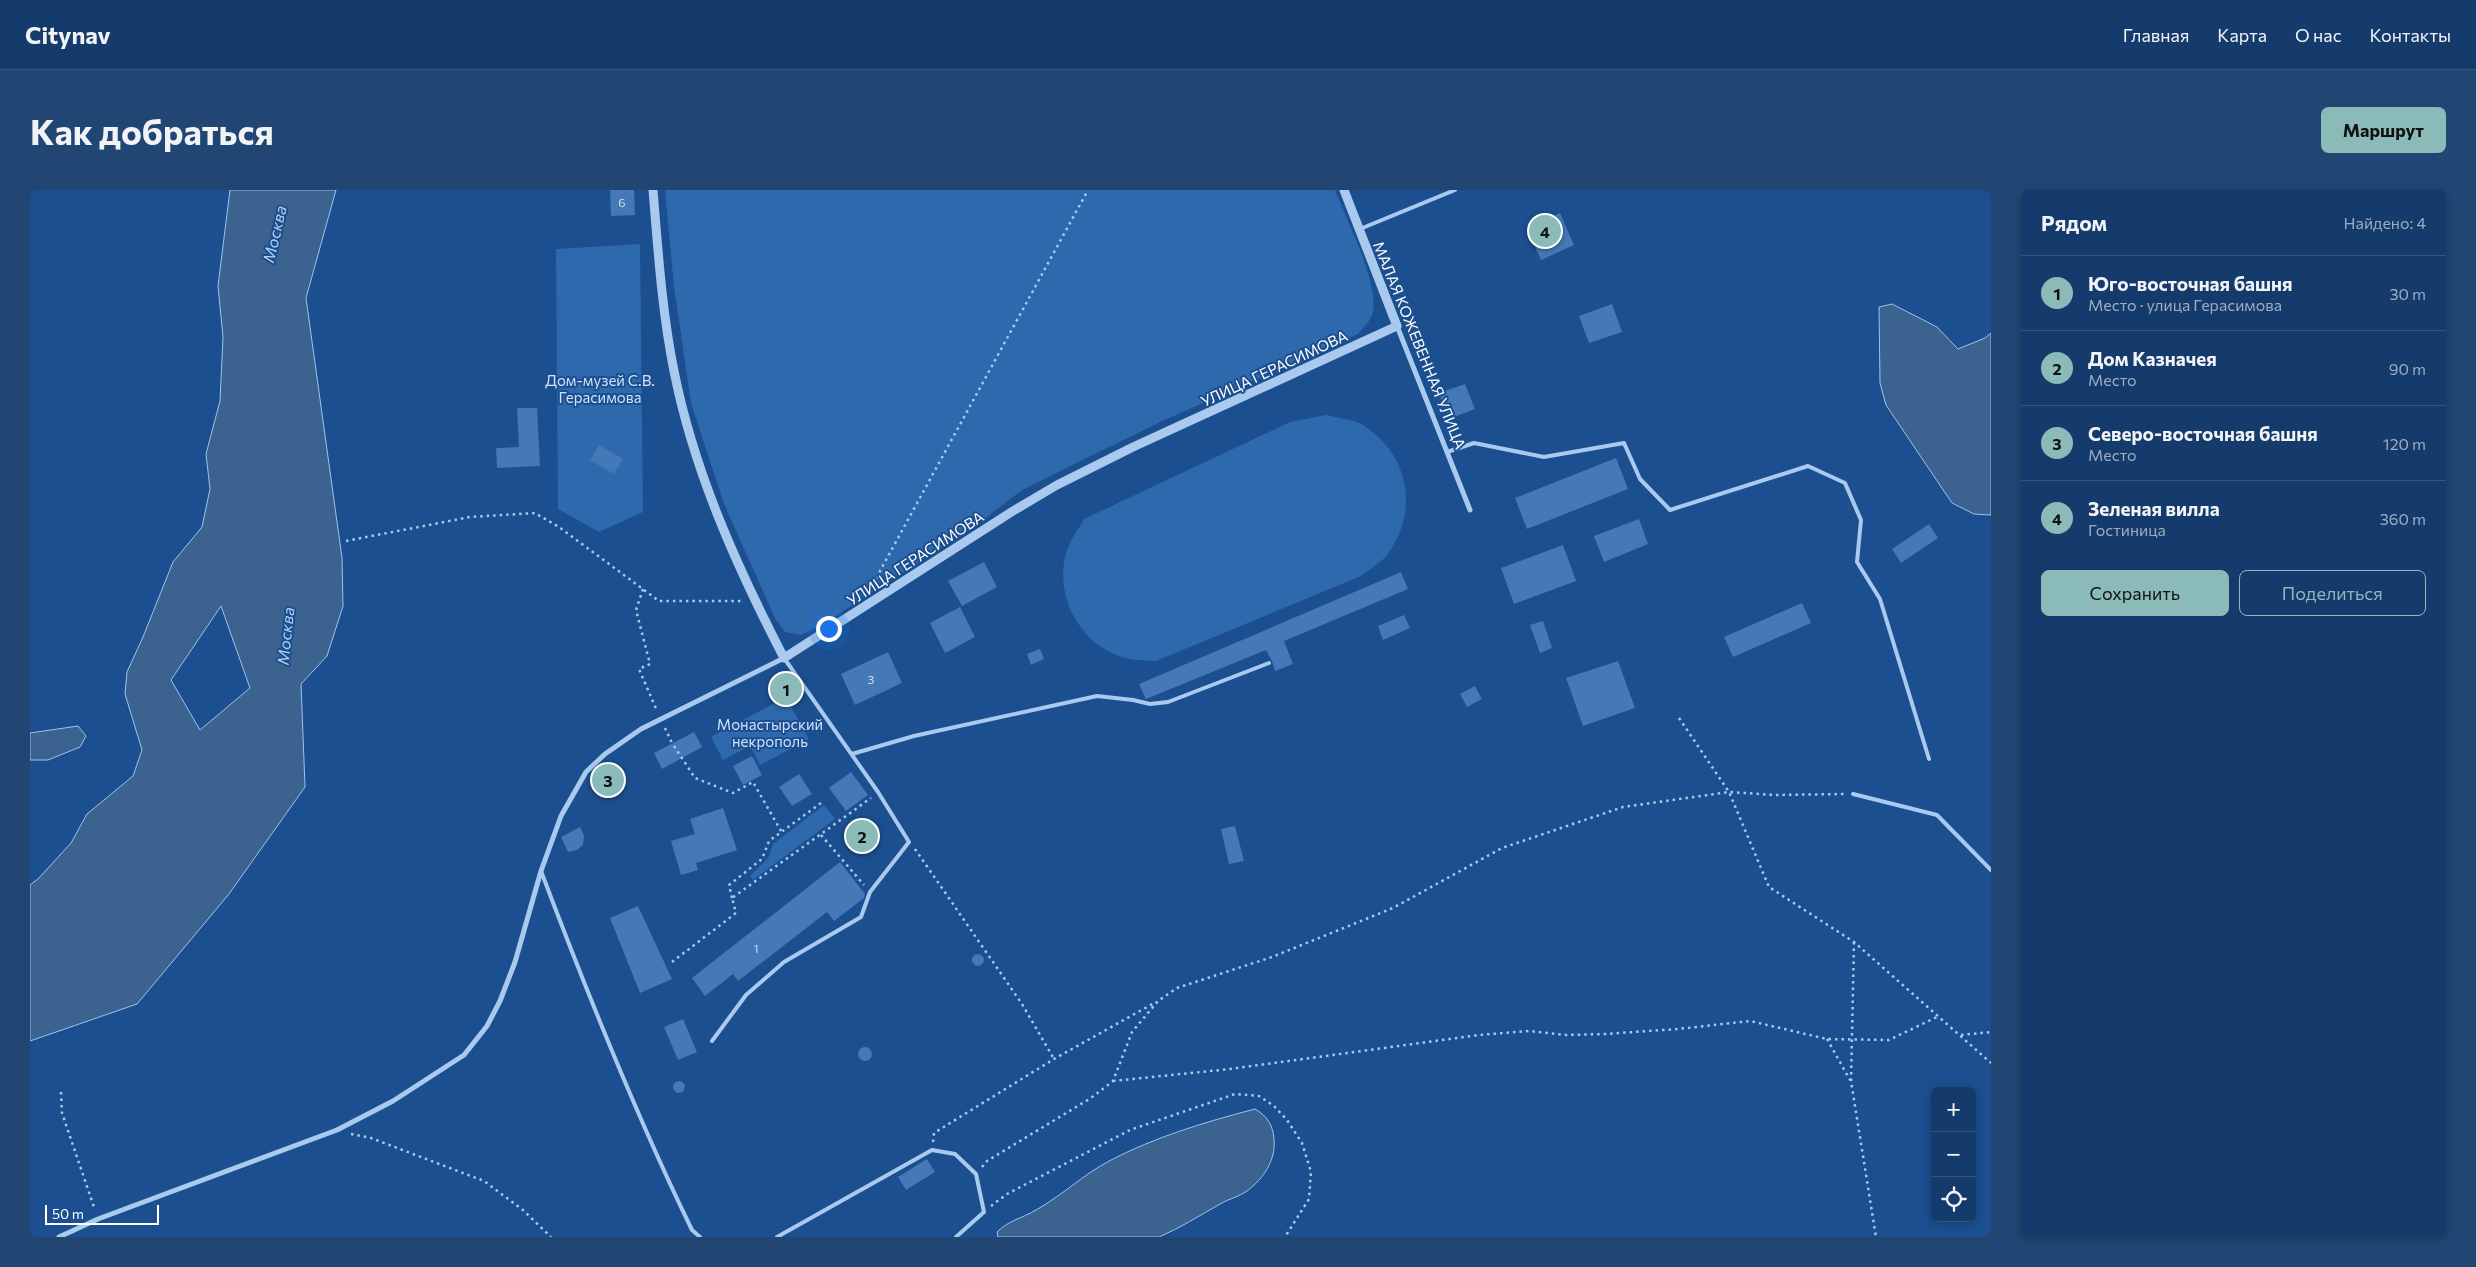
<!DOCTYPE html>
<html lang="ru">
<meta charset="utf-8">
<style>
:root{--surface:#143b6b;--page:#214673;--text:#f1f3f6;--muted:#9dadc1;--line:#33557e;--accent:#8bbbb9}
body{margin:0;font-family:Commissioner,sans-serif;background:var(--page);color:var(--text)}
.controls{position:absolute;right:15px;bottom:15px;display:grid;overflow:hidden;border-radius:8px;box-shadow:0 2px 8px #0003}
.controls button{width:45px;height:45px;display:grid;place-items:center;padding:0;border:0;border-bottom:1px solid var(--line);background:var(--surface);color:var(--text);font:25px sans-serif}
.scale{position:absolute;left:15px;bottom:12px;width:114px;box-sizing:border-box;padding-left:5px;border:2px solid #fff;border-top:0;font-size:14px;line-height:18px;white-space:nowrap;color:#fff;-webkit-text-stroke:4px #1b4f8f;paint-order:stroke}
.you{position:absolute;left:798px;top:438px;width:18px;height:18px;margin:-12px;border:4px solid #fff;border-radius:50%;background:#1a73e8;box-shadow:0 0 0 8px #1a73e833}
.badge{display:grid;place-items:center;width:32px;height:32px;border-radius:50%;background:var(--accent);color:#111;font-size:16px;font-weight:700}
.pin{position:absolute;translate:-50% -50%;border:2px solid #fff;box-shadow:0 1px 5px #0006}
.list{margin:0;padding:0;list-style:none}
h2{display:flex;justify-content:space-between;align-items:center;height:65px;margin:0;padding:0 20px;font-size:21px}
h2 small{font-size:16px;font-weight:400;color:var(--muted)}
.list li{display:grid;grid-template-columns:32px 1fr auto;gap:15px;align-items:center;box-sizing:border-box;height:75px;padding:0 20px;border-top:1px solid var(--line)}
.list b{display:block;font-size:19px;white-space:nowrap}
.list p{margin:0;font-size:16px;white-space:nowrap;color:var(--muted)}
.list em{font-size:16px;font-style:normal;color:var(--muted)}
.actions{display:flex;gap:10px;padding:15px 20px}
.actions a{flex:1;padding:11px 0;border:1px solid var(--accent);border-radius:8px;text-align:center;font-size:18px;color:var(--accent)}
.actions .main{background:var(--accent);color:#111}
.icon{flex:none;width:28px;height:28px;fill:none;stroke:currentColor;stroke-width:2;stroke-linecap:round;stroke-linejoin:round}
.map{position:relative;flex:none;width:1961px;height:1047px;overflow:hidden;border-radius:8px}
header{display:flex;align-items:center;gap:30px;box-sizing:border-box;height:70px;padding:0 25px;background:var(--surface);border-bottom:1px solid var(--line)}
header strong{font-size:24px}
nav{display:flex;gap:28px;margin-inline-start:auto;font-size:18px}
.intro{display:flex;align-items:center;justify-content:space-between;box-sizing:border-box;height:120px;padding:0 30px}
h1{margin:0;font-size:35px}
.button{padding:12px 22px;border-radius:8px;background:var(--accent);color:#111;font-size:18px;font-weight:700}
main{display:flex;gap:30px;padding:0 30px}
aside{flex:1;background:var(--surface);border-radius:8px;box-shadow:0 2px 8px #0003}
.map>svg:first-child{display:block}
.green{fill:#2e69ad}
.water{fill:#3c6290;stroke:#9cc4f0;fill-rule:evenodd}
.building{fill:#4478b7}
.lines{fill:none;stroke-linecap:round;stroke-linejoin:round}
.path{stroke:#a9c9ee;stroke-width:2.5;stroke-dasharray:2.5 4;stroke-linecap:butt}
.service{stroke:#a9c9ee;stroke-width:4}
.minor{stroke:#a9c9ee;stroke-width:5}
.tertiary{stroke:#a9c9ee;stroke-width:9}
.labels{text-anchor:middle;dominant-baseline:central;stroke-width:4;stroke-linejoin:round;paint-order:stroke}
.number-label{font-size:12px;fill:#d0dded}
.street-label{font-size:15px;fill:#fff;stroke:#1b4f8f}
.park-label{font-size:15px;fill:#cfe3fa;stroke:#1b4f8f}
.water-label{font-size:16px;font-style:italic;fill:#b5d3f5;stroke:#1b4f8f}
</style>
<header>
<strong>Citynav</strong>
<nav><a>Главная</a><a>Карта</a><a>О нас</a><a>Контакты</a></nav>
</header>
<div class="intro"><h1>Как добраться</h1><a class="button">Маршрут</a></div>
<main>
<div class="map">
<svg width="1961" height="1047" viewBox="0 0 1961 1047">
<rect width="100%" height="100%" fill="#1b4f8f"/>
<path class="green" d="M635,0H1305C1316,29 1349,93 1343,122C1341,131 1334,137 1328,144L1128,233L992,300L948,334L790,436L771,445L755,442L745,428L694,314L661,213L644,97Z
M610,54L613,322L569,342L528,319L526,59Z
M1296,225C1307,228 1323,229 1333,235C1378,264 1389,317 1360,361C1354,371 1340,379 1331,386L1126,471C1116,470 1105,471 1095,468C1051,456 1024,407 1036,363C1039,352 1048,340 1054,329L1260,232Z
M756,507L779,549L730,575L720,556L693,570L681,547Z
M794,615L805,629L723,690L720,686L738,668L743,654Z"/>
<path class="water" d="M200,0H306L276,108L312,368L313,416L297,466L271,494L275,597L199,704L107,814L0,851V695L8,689L41,653L57,624L103,586L112,560L95,504L97,482L113,447L143,372L172,337L180,299L176,264L190,211L193,147L188,96ZM191,416L220,498L170,540L141,490Z
M1862,114L1907,137L1928,159L1955,148L1961,143V325L1944,324L1922,313L1856,215L1850,193L1849,117Z
M48,536L56,546L50,557L18,570H0V543Z
M1225,919C1237,926 1243,935 1244,949C1246,970 1234,988 1217,1001C1209,1007 1198,1009 1190,1014C1169,1026 1150,1038 1129,1047H968L967,1042C981,1029 991,1029 1006,1020C1031,1006 1053,985 1079,971C1125,947 1175,932 1225,919Z"/>
<path class="building" d="M580,0H604L605,25L581,26Z
M1530,23L1544,55L1511,70L1497,38Z
M1582,114L1592,142L1559,153L1549,126Z
M1435,194L1445,219L1419,229L1409,203Z
M487,218H507L510,276L467,278L466,258L489,257Z
M569,255L593,269L584,284L560,270Z
M1586,268L1598,299L1497,339L1485,308Z
M1609,329L1618,354L1574,372L1564,346Z
M1899,334L1908,348L1871,373L1862,359Z
M1533,355L1546,391L1484,414L1471,378Z
M954,372L967,397L932,416L918,391Z
M1371,382L1378,399L1254,451L1263,474L1245,481L1242,471L1236,460L1116,509L1109,494Z
M1772,413L1781,433L1703,467L1694,447Z
M930,417L945,447L915,463L900,433Z
M1374,425L1380,438L1353,450L1348,436Z
M1513,431L1522,458L1510,463L1500,435Z
M1010,459L1014,469L1001,475L997,464Z
M858,462L872,493L825,515L811,484Z
M1588,471L1605,518L1553,536L1536,488Z
M749 499a7 7 0 1 1 14 0a7 7 0 1 1-14 0Z
M1445,496L1452,509L1437,517L1430,504Z
M664,542L672,557L632,579L624,563Z
M722,566L732,585L713,595L703,576Z
M569 589a9 9 0 1 1 18 0a9 9 0 1 1-18 0Z
M821,582L838,605L816,621L799,598Z
M769,584L782,604L762,616L749,597Z
M693,618L707,660L666,673L668,680L651,685L641,651L665,644L660,629Z
M828,633L835,643L842,638L849,649L828,663L814,642Z
M1205,636L1214,671L1199,674L1191,639Z
M550,637L554,646L553,655L547,660L538,662L531,647Z
M810,672L835,704L834,708L804,731L797,722L708,791L703,784L675,806L662,788Z
M608,716L642,789L610,803L580,728Z
M942 770a6 6 0 1 1 12 0a6 6 0 1 1-12 0Z
M653,829L667,862L648,870L634,837Z
M828 864a7 7 0 1 1 14 0a7 7 0 1 1-14 0Z
M643 897a6 6 0 1 1 12 0a6 6 0 1 1-12 0Z
M897,969L905,982L876,1000L868,987Z"/>
<g class="lines">
<path class="path" d="M316,351L440,327L505,323L529,337L629,411H712
M846,395L850,381L1058,0
M613,399L606,420L620,474L609,479L627,521
M1649,528L1699,602L1739,697L1824,752L1961,873
M635,538L642,553
M644,556L665,588L703,603L723,592L751,641
M791,645L834,695
M885,659L992,814L1024,869
M702,708L699,695L732,669L739,651L791,613
M1824,752L1821,891L1846,1047
M642,772L706,723L702,708L841,608
M1931,845L1961,842
M1797,849L1820,890
M1083,891L1200,879L1449,845L1499,841L1536,845L1575,844L1648,839L1720,831L1797,849L1859,850L1909,826
M31,902L32,923L65,1020
M321,944L341,948L454,991L493,1020L521,1047
M903,952L904,943L1024,869L1126,812
M952,977L957,971L1061,908L1083,891L1102,842L1128,811L1147,798L1242,767L1363,718L1472,658L1593,617L1699,602L1745,605L1815,604
M961,1016L977,1004L1100,940L1205,904L1229,906L1244,916L1257,930L1272,953L1281,982L1279,1009L1255,1047"/>
<path class="service" d="M1330,39L1425,0
M1417,262L1444,253L1514,267L1594,253L1610,289L1640,320L1778,276L1815,293L1831,330L1827,372L1850,409L1899,569
M822,564L884,546L1067,506L1103,510L1120,514L1138,512L1239,473
M1823,604L1907,625L1961,680
M511,681C557,803 605,923 662,1040L670,1047
M682,851L716,805L754,772L831,727L840,702L879,652L848,602L754,468
M747,1047L902,960L925,964L946,984L954,1022L926,1047"/>
<path class="minor" d="M1367,136L1440,320
M29,1047L68,1029L307,940L363,911L434,865L457,836L470,811L485,772L511,681L531,626L556,582L575,564L611,539L754,468"/>
<path class="tertiary" d="M623,0C628,60 632,122 644,181C664,282 707,377 754,468L983,321L1027,295L1103,257L1367,136L1314,0"/>
</g>
<g class="labels">
<g class="number-label">
<text x="592" y="12">6</text>
<text x="841" y="489">3</text>
<text x="726" y="758">1</text>
</g>
<g class="street-label">
<text transform="translate(1390 155) rotate(68)">МАЛАЯ КОЖЕВЕННАЯ УЛИЦА</text>
<text transform="translate(1244 178) rotate(-25)">УЛИЦА ГЕРАСИМОВА</text>
<text transform="translate(885 368) rotate(-33)">УЛИЦА ГЕРАСИМОВА</text>
</g>
<g class="park-label">
<text x="570" y="190">Дом-музей С.В.<tspan x="570" dy="17">Герасимова</tspan></text>
<text x="740" y="534">Монастырский<tspan x="740" dy="17">некрополь</tspan></text>
</g>
<g class="water-label">
<text transform="translate(244 44) rotate(-77)">Москва</text>
<text transform="translate(255 446) rotate(-84)">Москва</text>
</g>
</g>
</svg>
<div class="controls">
<button>+</button>
<button>−</button>
<button><svg class="icon" aria-label="locate" viewBox="0 0 24 24"><circle cx="12" cy="12" r="6"/><path d="M12 2v4M12 18v4M2 12h4M18 12h4"/></svg></button>
</div>
<div class="scale">50 m</div>
<div class="you"></div>
<div class="pin badge" style="left:756px;top:499px">1</div>
<div class="pin badge" style="left:832px;top:646px">2</div>
<div class="pin badge" style="left:578px;top:590px">3</div>
<div class="pin badge" style="left:1515px;top:41px">4</div>
</div>
<aside>
<h2>Рядом<small>Найдено: 4</small></h2>
<ul class="list">
<li><span class="badge">1</span><div><b>Юго-восточная башня</b><p>Место · улица Герасимова</p></div><em>30 m</em></li>
<li><span class="badge">2</span><div><b>Дом Казначея</b><p>Место</p></div><em>90 m</em></li>
<li><span class="badge">3</span><div><b>Северо-восточная башня</b><p>Место</p></div><em>120 m</em></li>
<li><span class="badge">4</span><div><b>Зеленая вилла</b><p>Гостиница</p></div><em>360 m</em></li>
</ul>
<div class="actions"><a class="main">Сохранить</a><a>Поделиться</a></div>
</aside>
</main>
